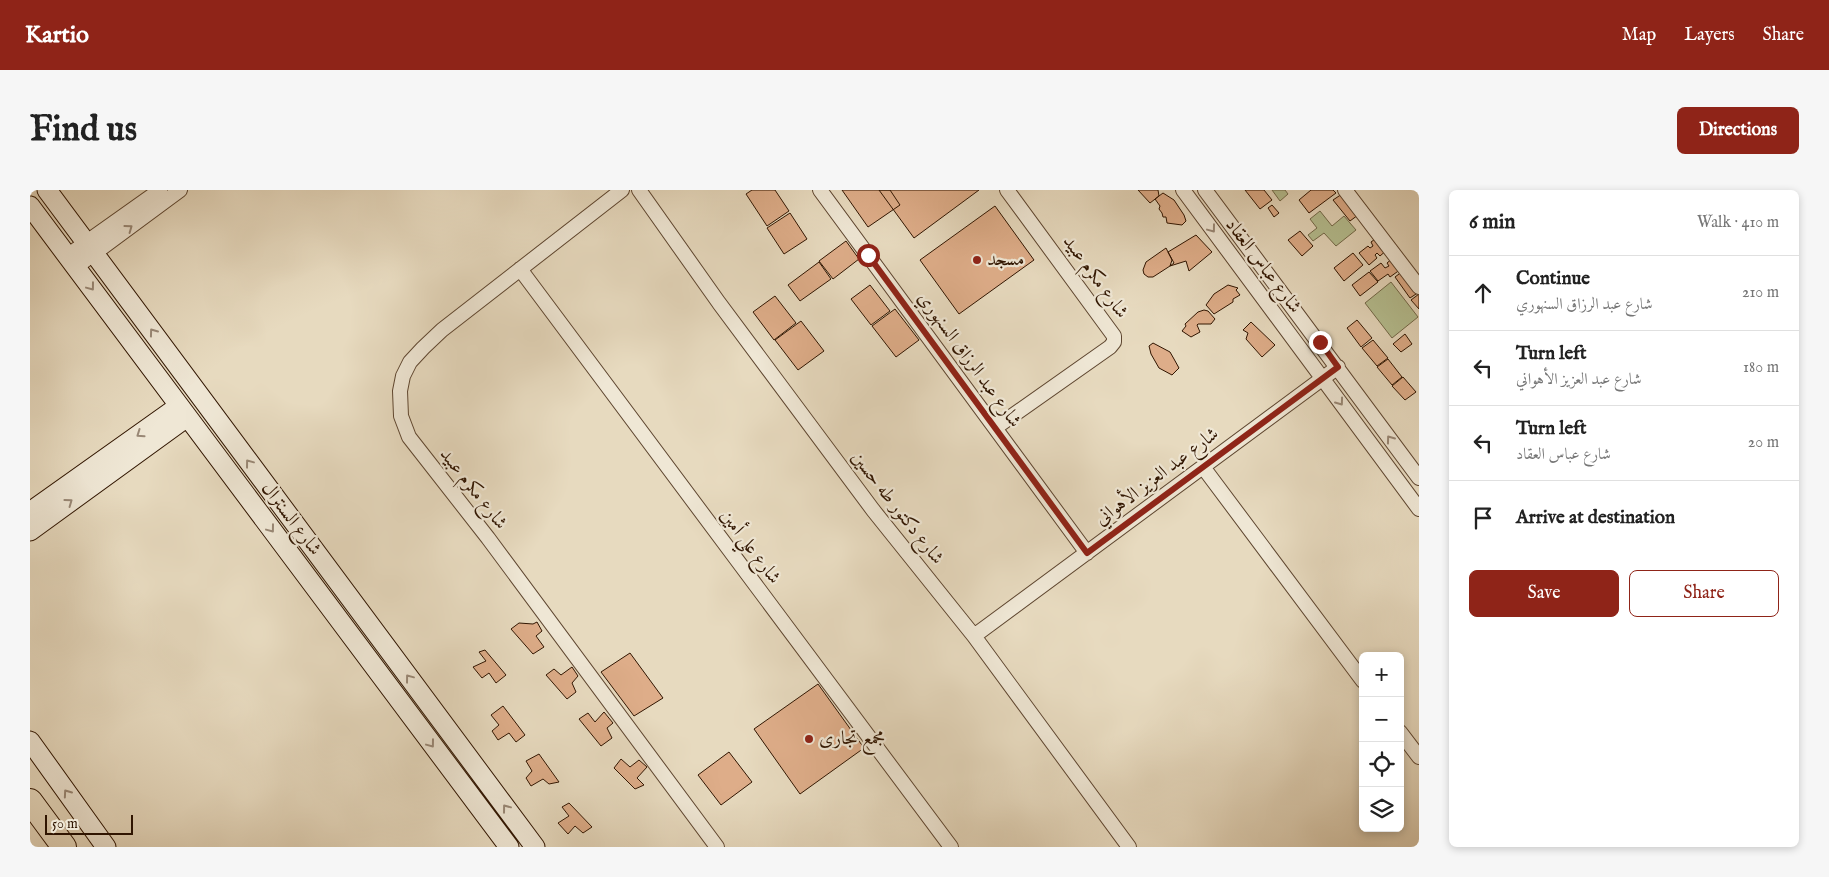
<!DOCTYPE html>
<meta charset="utf-8">
<style>
:root{--surface:#fff;--page:#f6f6f6;--text:#222;--muted:#767676;--line:#e0e0e0;--accent:#8f2418}
body{margin:0;font-family:"IM FELL English",Amiri,serif;background:var(--page);color:var(--text)}
.controls{position:absolute;right:15px;bottom:15px;display:grid;overflow:hidden;border-radius:8px;box-shadow:0 2px 8px #0003}
.controls button{width:45px;height:45px;display:grid;place-items:center;padding:0;border:0;border-bottom:1px solid var(--line);background:var(--surface);color:var(--text);font:25px sans-serif}
.scale{position:absolute;left:15px;bottom:12px;width:88px;box-sizing:border-box;padding-left:5px;border:2px solid #301501;border-top:0;font-size:14px;line-height:18px;white-space:nowrap;color:#301501;-webkit-text-stroke:4px #efe7d5;paint-order:stroke}
.stop{position:absolute;width:15px;height:15px;margin:-11px;border:4px solid #8f2418;border-radius:50%;background:#fff}
.stop.end{background:#8f2418;border-color:#fff;box-shadow:0 1px 5px #0008}
.list{margin:0;padding:0;list-style:none}
h2{display:flex;justify-content:space-between;align-items:center;height:65px;margin:0;padding:0 20px;font-size:21px}
h2 small{font-size:16px;font-weight:400;color:var(--muted)}
.list li{display:grid;grid-template-columns:32px 1fr auto;gap:15px;align-items:center;box-sizing:border-box;height:75px;padding:0 20px;border-top:1px solid var(--line)}
.list b{display:block;font-size:19px;white-space:nowrap}
.list p{margin:0;font-size:16px;white-space:nowrap;color:var(--muted)}
.list em{font-size:16px;font-style:normal;color:var(--muted)}
.actions{display:flex;gap:10px;padding:15px 20px}
.actions a{flex:1;padding:11px 0;border:1px solid var(--accent);border-radius:8px;text-align:center;font-size:18px;color:var(--accent)}
.actions .main{background:var(--accent);color:#fff}
.icon{flex:none;width:28px;height:28px;fill:none;stroke:currentColor;stroke-width:2;stroke-linecap:round;stroke-linejoin:round}
.map{position:relative;flex:none;width:1389px;height:657px;overflow:hidden;border-radius:8px}
header{display:flex;align-items:center;gap:30px;box-sizing:border-box;height:70px;padding:0 25px;background:var(--accent);color:#fff}
header strong{font-size:24px}
nav{display:flex;gap:28px;margin-inline-start:auto;font-size:18px}
.intro{display:flex;align-items:center;justify-content:space-between;box-sizing:border-box;height:120px;padding:0 30px}
h1{margin:0;font-size:35px}
.button{padding:12px 22px;border-radius:8px;background:var(--accent);color:#fff;font-size:18px;font-weight:700}
main{display:flex;gap:30px;padding:0 30px}
aside{flex:1;background:var(--surface);border-radius:8px;box-shadow:0 2px 8px #0003}
.map>svg:first-child{display:block}
.green{fill:#b6c092;stroke:#736a4a}
.building{fill:#dead89;stroke:#301501}
.lines{fill:none;stroke-linecap:round;stroke-linejoin:round}
.street-casing{stroke:#5e4630;stroke-width:16}
.secondary-casing{stroke:#301501;stroke-width:21}
.highway-casing{stroke:#301501;stroke-width:26}
.street{stroke:#efe7d5;stroke-width:14}
.secondary{stroke:#efe7d5;stroke-width:19}
.highway{stroke:#e7dabf;stroke-width:24}
.oneway{stroke:#998876}
.route{stroke:#8f2418;stroke-width:6}
.poi-dot{fill:#8f2418;stroke:#efe7d5;stroke-width:2}
.labels{text-anchor:middle;dominant-baseline:central;stroke-width:4.5;stroke-linejoin:round;paint-order:stroke}
.poi-label{font-size:19px;fill:#301501;stroke:#efe7d5;text-anchor:start}
.street-label{font-size:19px;fill:#301501;stroke:#efe7d5}
</style>
<header>
<strong>Kartio</strong>
<nav><a>Map</a><a>Layers</a><a>Share</a></nav>
</header>
<div class="intro"><h1>Find us</h1><a class="button">Directions</a></div>
<main>
<div class="map">
<svg width="1389" height="657" viewBox="0 0 1389 657">
<rect width="100%" height="100%" fill="#e7dabf"/>
<filter id="stains"><feTurbulence type="fractalNoise" baseFrequency=".004" numOctaves="4"/><feColorMatrix values="0 0 0 0 .2 0 0 0 0 .09 0 0 0 0 .02 0 0 0 .5 -.17"/></filter>
<radialGradient id="worn" r=".72"><stop offset=".6" stop-color="#630" stop-opacity="0"/><stop offset="1" stop-color="#630" stop-opacity=".3"/></radialGradient>
<path class="green" d="M1242,0H1255L1258,4L1250,11Z
M1290,21L1302,36L1314,26L1326,40L1306,56L1294,43L1283,51L1278,45L1287,38L1280,29Z
M1361,92L1388,127L1362,148L1335,113Z"/>
<path class="building" d="M722,0H745L759,21L737,36L716,4Z
M812,0H860L870,15L838,37Z
M849,0H949L884,48Z
M1108,0H1128L1129,6L1120,13Z
M1215,0H1234L1242,10L1230,19Z
M1281,0H1303L1306,3L1279,23L1269,10Z
M1133,3L1144,10L1154,25L1156,31L1152,35L1137,33L1136,27H1133L1132,23L1129,19L1130,16L1125,9Z
M1312,4L1328,25L1320,31L1303,10Z
M1242,15L1249,23L1244,27L1238,18Z
M965,16L1004,70L929,124L890,70Z
M760,23L777,49L754,64L737,38Z
M1270,41L1283,56L1272,66L1258,50Z
M1166,45L1182,62L1159,81L1156,71L1140,76L1144,73L1138,62Z
M1348,47L1358,59L1350,66L1347,63L1345,65L1347,68L1339,75L1329,63L1338,56L1340,58L1343,56L1341,52Z
M816,51L829,69L803,89L789,71Z
M1136,58L1142,70L1140,76L1123,87H1118L1114,84L1113,80L1116,72Z
M1323,63L1333,75L1314,91L1304,78Z
M1363,68L1371,79L1360,87L1358,84L1348,91L1340,81L1351,73L1355,78L1359,76L1357,73Z
M789,72L801,89L770,111L758,95Z
M1373,81L1389,102L1380,108L1365,87Z
M1339,82L1348,92L1330,106L1322,95Z
M840,95L860,121L841,135L821,109Z
M1198,95L1208,98L1206,100L1210,105L1203,109V112L1184,124L1176,115L1184,104Z
M1389,104V119L1381,110Z
M745,106L766,133L744,150L723,122Z
M865,119L889,150L866,167L842,136Z
M1174,120L1178,121L1185,129L1181,134H1168L1167,135L1170,142L1161,147L1152,141L1156,136L1155,134L1168,122Z
M1327,130L1342,148L1331,157L1317,138Z
M771,131L794,161L768,180L745,150Z
M1221,132L1245,155L1232,167L1216,149L1218,143L1213,140Z
M1375,144L1382,154L1371,162L1363,154Z
M1343,150L1358,168L1347,176L1332,158Z
M1123,153L1140,162L1144,169L1149,178L1142,185L1129,178L1121,164L1119,156Z
M1358,169L1372,187L1362,195L1347,177Z
M1373,187L1386,202L1375,210L1362,196Z
M507,432L512,441L506,446L514,457L503,464L481,439L489,433L503,434Z
M455,460L476,485L466,493L459,483L452,488L443,477L456,471L449,462Z
M600,463L633,508L604,526L571,482Z
M542,477L548,486L542,493L546,502L537,509L516,485L524,479L531,485Z
M788,494L834,558L770,604L724,539Z
M473,516L495,545L486,552L479,543L468,550L462,541L469,535L461,525Z
M574,522L583,533L577,538L582,548L571,556L549,529L558,523L565,532Z
M699,562L722,592L691,615L668,585Z
M509,564L529,592L519,594L513,589L501,596L496,588L502,581L496,571Z
M591,569L600,577L609,570L617,577L607,588L614,595L605,599L584,578Z
M539,613L562,637L553,643L545,636L538,644L528,633L539,626L532,617Z"/>
<g class="lines">
<g class="street-casing">
<path id="street" d="M592,0L412,140L393,158L380,172L373,186L370,201L371,226L379,247L458,348L687,657
M609,0L689,113L843,320L944,446L1099,657
M790,0L1057,363
M1153,0L1389,319
M1175,0L1389,288
M1315,0L1389,97
M37,66L130,0
M46,77L150,0
M490,79L921,657
M965,238L1080,157L1084,152V146L977,0
M1173,277L1333,491
M944,446L1308,177
M1370,542L1389,567"/>
</g>
<g class="secondary-casing">
<path id="secondary" d="M17,0L505,657
M0,16L479,657
M0,322L149,216
M0,341L157,227
M0,551L76,657"/>
</g>
<g class="highway-casing">
<path id="highway" d="M0,611L34,657"/>
</g>
<use href="#street" class="street"/>
<use href="#secondary" class="secondary"/>
<use href="#highway" class="highway"/>
</g>
<defs><path id="oneway-chevron" d="M-2-3.5L2.5 0L-2 3.5" fill="none" stroke-width="1.6" stroke-linecap="round" stroke-linejoin="round" transform="scale(1.25)"/></defs>
<g class="oneway">
<use href="#oneway-chevron" transform="translate(99 38) rotate(-36)"/>
<use href="#oneway-chevron" transform="translate(1182 39) rotate(53)"/>
<use href="#oneway-chevron" transform="translate(61 97) rotate(53)"/>
<use href="#oneway-chevron" transform="translate(123 142) rotate(-126)"/>
<use href="#oneway-chevron" transform="translate(1310 212) rotate(54)"/>
<use href="#oneway-chevron" transform="translate(110 244) rotate(145)"/>
<use href="#oneway-chevron" transform="translate(1360 249) rotate(-126)"/>
<use href="#oneway-chevron" transform="translate(219 273) rotate(-127)"/>
<use href="#oneway-chevron" transform="translate(39 312) rotate(-36)"/>
<use href="#oneway-chevron" transform="translate(241 339) rotate(53)"/>
<use href="#oneway-chevron" transform="translate(379 488) rotate(-127)"/>
<use href="#oneway-chevron" transform="translate(401 554) rotate(53)"/>
<use href="#oneway-chevron" transform="translate(37 603) rotate(-125)"/>
<use href="#oneway-chevron" transform="translate(476 618) rotate(-127)"/>
</g>
<g class="lines">
<path class="route" d="M838,65L1057,363L1308,177L1290,152"/>
</g>
<g class="poi-dot">
<circle cx="947" cy="70" r="5"/>
<circle cx="779" cy="549" r="5"/>
</g>
<g class="labels">
<g class="poi-label">
<text x="957" y="70">مسجد</text>
<text x="789" y="549">مجمع تجارى</text>
</g>
<g class="street-label">
<text transform="translate(1233 76) rotate(53)">شارع عباس العقاد</text>
<text transform="translate(1065 87) rotate(54)">شارع مكرم عبيد</text>
<text transform="translate(939 170) rotate(54)">شارع عبد الرزاق السنهوري</text>
<text transform="translate(1127 287) rotate(-37)">شارع عبد العزيز الأهواني</text>
<text transform="translate(443 299) rotate(52)">شارع مكرم عبيد</text>
<text transform="translate(867 318) rotate(52)">شارع دكتور طه حسين</text>
<text transform="translate(261 329) rotate(53)">شارع السنترال</text>
<text transform="translate(720 357) rotate(53)">شارع علي أمين</text>
</g>
</g>
<rect width="100%" height="100%" filter="url(#stains)"/>
<rect width="100%" height="100%" fill="url(#worn)"/>
</svg>
<div class="controls">
<button>+</button>
<button>−</button>
<button><svg class="icon" aria-label="locate" viewBox="0 0 24 24"><circle cx="12" cy="12" r="6"/><path d="M12 2v4M12 18v4M2 12h4M18 12h4"/></svg></button>
<button><svg class="icon" aria-label="layers" viewBox="0 0 24 24"><path d="M12 4l9 5-9 5-9-5zM3 14l9 5 9-5"/></svg></button>
</div>
<div class="scale">50 m</div>
<div class="stop" style="left:838px;top:65px"></div>
<div class="stop end" style="left:1290px;top:152px"></div>
</div>
<aside>
<h2>6 min<small>Walk · 410 m</small></h2>
<ul class="list">
<li><svg class="icon" aria-label="ahead" viewBox="0 0 24 24"><path d="M12 20V5M6 11l6-6 6 6"/></svg><div><b>Continue</b><p>شارع عبد الرزاق السنهوري</p></div><em>210 m</em></li>
<li><svg class="icon" aria-label="left" viewBox="0 0 24 24"><path d="M17 20v-9H6M10 6l-5 5 5 5"/></svg><div><b>Turn left</b><p>شارع عبد العزيز الأهواني</p></div><em>180 m</em></li>
<li><svg class="icon" aria-label="left" viewBox="0 0 24 24"><path d="M17 20v-9H6M10 6l-5 5 5 5"/></svg><div><b>Turn left</b><p>شارع عباس العقاد</p></div><em>20 m</em></li>
<li><svg class="icon" aria-label="arrive" viewBox="0 0 24 24"><path d="M6 21V4h12l-3 4 3 4H6"/></svg><div><b>Arrive at destination</b></div></li>
</ul>
<div class="actions"><a class="main">Save</a><a>Share</a></div>
</aside>
</main>
